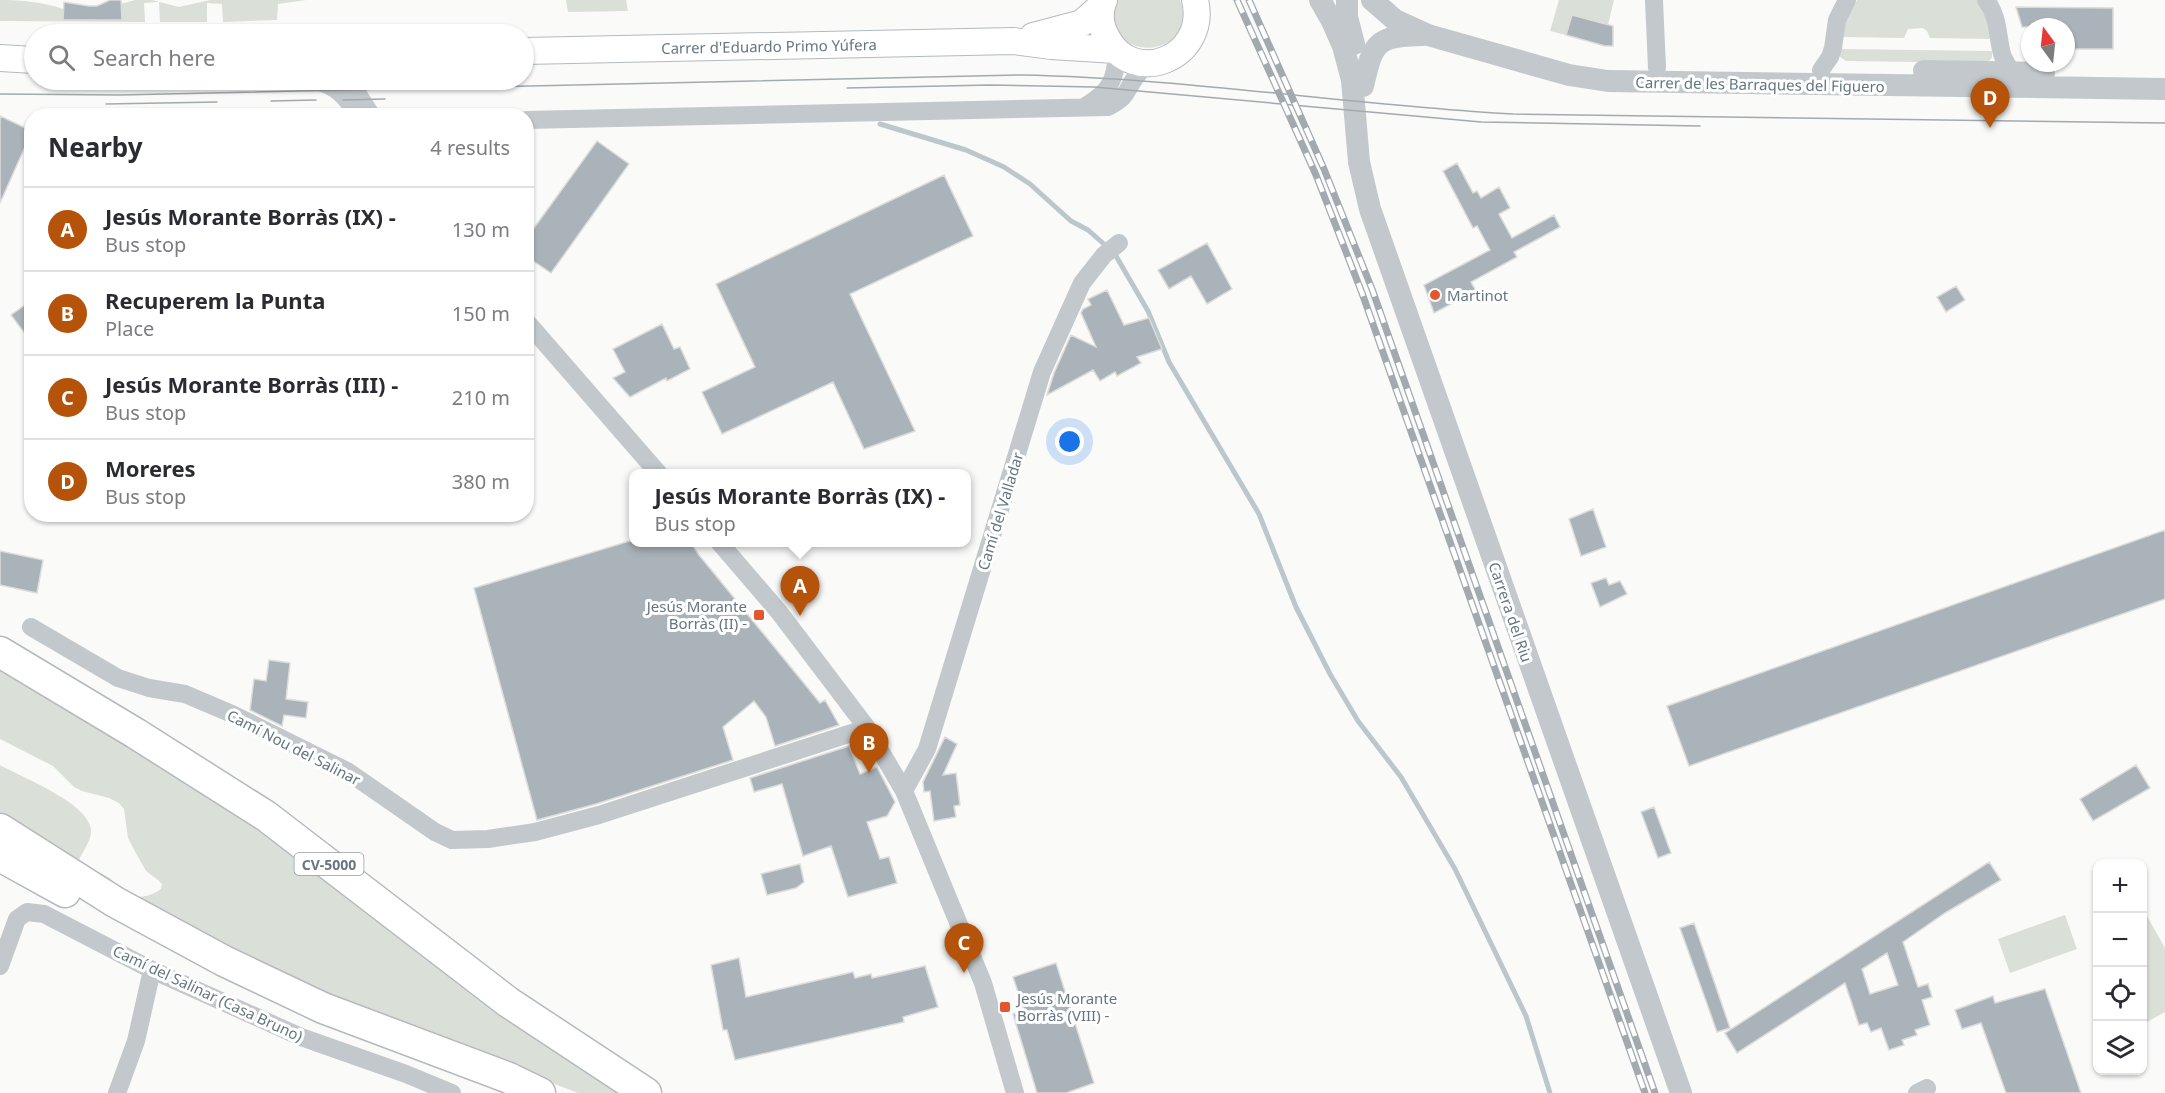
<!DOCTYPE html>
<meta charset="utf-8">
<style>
:root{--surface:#fff;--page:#f7f7f7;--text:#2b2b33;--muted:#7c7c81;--line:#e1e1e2;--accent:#b45309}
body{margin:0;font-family:"Noto Sans",sans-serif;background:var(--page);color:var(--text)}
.controls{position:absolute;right:18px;bottom:18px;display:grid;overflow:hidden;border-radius:12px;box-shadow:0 2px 4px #0004}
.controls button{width:54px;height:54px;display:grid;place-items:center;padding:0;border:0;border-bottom:2px solid var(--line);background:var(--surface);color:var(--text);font:30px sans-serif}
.compass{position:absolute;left:2021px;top:18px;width:54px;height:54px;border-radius:50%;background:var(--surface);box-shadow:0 2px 4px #0004;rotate:345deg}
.you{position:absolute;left:1070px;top:442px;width:21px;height:21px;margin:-15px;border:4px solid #fff;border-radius:50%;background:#1a73e8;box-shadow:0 0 0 9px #1a73e833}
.badge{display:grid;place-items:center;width:39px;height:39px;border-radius:50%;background:var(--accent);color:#fff;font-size:20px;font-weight:700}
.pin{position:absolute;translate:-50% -50px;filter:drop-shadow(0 2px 3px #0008)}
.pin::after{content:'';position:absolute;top:32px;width:21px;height:18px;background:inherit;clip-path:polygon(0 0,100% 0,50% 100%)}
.popup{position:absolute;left:629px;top:469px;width:342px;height:78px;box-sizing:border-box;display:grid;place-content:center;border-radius:12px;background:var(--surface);filter:drop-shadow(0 2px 4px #0005);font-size:20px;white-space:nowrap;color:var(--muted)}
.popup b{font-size:22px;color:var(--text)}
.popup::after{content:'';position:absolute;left:50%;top:100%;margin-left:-12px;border:12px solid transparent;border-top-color:var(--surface)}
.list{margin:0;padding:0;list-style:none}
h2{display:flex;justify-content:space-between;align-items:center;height:78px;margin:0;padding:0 24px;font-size:26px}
h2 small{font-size:20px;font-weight:400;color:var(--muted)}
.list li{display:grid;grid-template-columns:39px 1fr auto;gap:18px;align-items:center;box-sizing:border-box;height:84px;padding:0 24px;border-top:2px solid var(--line)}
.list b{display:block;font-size:22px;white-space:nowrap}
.list p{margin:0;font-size:20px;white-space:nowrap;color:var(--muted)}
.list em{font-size:20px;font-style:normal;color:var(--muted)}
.icon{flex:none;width:33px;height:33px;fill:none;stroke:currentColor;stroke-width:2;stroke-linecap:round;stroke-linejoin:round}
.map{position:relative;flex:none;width:2165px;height:1093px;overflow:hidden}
.search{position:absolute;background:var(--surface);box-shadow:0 2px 4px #0004;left:24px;top:24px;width:510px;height:66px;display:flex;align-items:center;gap:15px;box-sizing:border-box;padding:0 21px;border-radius:33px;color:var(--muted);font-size:22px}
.panel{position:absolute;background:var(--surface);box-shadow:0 2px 4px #0004;left:24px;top:108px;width:510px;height:414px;border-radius:24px}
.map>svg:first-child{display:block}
.green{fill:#dadfd7}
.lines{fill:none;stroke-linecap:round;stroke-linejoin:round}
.stream{stroke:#bbc7cb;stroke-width:5}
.building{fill:#aab3b9;stroke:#dcdcda;stroke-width:1.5;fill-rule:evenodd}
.secondary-casing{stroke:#b3babf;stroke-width:28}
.trunk-casing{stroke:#b4b9bd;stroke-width:33}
.minor{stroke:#c3c8cc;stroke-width:18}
.tertiary{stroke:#c3c8cc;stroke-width:22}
.secondary{stroke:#fff;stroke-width:26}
.trunk{stroke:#fff;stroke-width:30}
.tram{stroke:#a2aab0;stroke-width:1.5}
.rail-casing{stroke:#a2aab0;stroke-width:7}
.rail{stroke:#fff;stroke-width:4.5;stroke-dasharray:14;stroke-linecap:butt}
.poi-dot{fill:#e4572e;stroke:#fff;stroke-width:2}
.labels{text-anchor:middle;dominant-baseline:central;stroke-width:6;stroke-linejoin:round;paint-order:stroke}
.shield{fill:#fff;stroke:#939fa8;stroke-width:1.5}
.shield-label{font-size:14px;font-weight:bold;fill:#657683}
.street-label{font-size:15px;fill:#657683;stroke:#fff}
.poi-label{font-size:15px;fill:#657683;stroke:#fff;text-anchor:start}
</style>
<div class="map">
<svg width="2165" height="1093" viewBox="0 0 2165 1093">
<rect width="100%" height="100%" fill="#fafaf8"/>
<path class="green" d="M0,0C21,0 43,2 63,9V20H121V4L135,0H152L179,7L210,0H306L278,4L277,20L223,22L222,4L207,3V22H160L159,2L144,3L145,22L0,21Z
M566,0H626L628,11L568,12Z
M1116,0H1180C1201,60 1098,67 1116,0Z
M1559,0H1614L1608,25L1572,15L1566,35L1550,31Z
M1857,0H1977L1989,23L1992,39L1930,38L1927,31L1923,28L1908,29L1904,38L1841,37L1844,24Z
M1840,49L1992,51V58L1986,63L1846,61L1840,57Z
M0,669C98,729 198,785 291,852C401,932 503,1024 620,1093H578L294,984C191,939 95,879 0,818V765C21,777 87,802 91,829C92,840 83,851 79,860C89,867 98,872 108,877C113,880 117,886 122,891C133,901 150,897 161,889L162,884L158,880L146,871L137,855L128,838L124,809L119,803L109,798L82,791L74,787L53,766L0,739Z
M2143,909L2165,948V1012L2147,1022L2142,1015Z
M2065,915L2077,949L2010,973L1998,939Z"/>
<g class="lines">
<path class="stream" d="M880,124L966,150L1004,167L1030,184L1071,221L1088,230L1105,245
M1116,256L1148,311L1169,362L1259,514L1296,607L1330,674L1358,721L1401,777L1455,869L1526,1016L1550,1093"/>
</g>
<path class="building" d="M110,0H121L122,20H63L64,2L89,6H97Z
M2016,7L2113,8V49H2066V27H2022Z
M1572,15L1613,26V46H1605L1566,35Z
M0,116L32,131L0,203Z
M597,141L629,164L551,273L526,256V239Z
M1457,163L1473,193L1477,191L1481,198L1499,187L1510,208L1499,214L1512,238L1554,215L1560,227L1514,252L1517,257L1471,282L1476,291L1434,313L1424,285L1490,250L1477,226L1473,228L1443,171Z
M944,175L973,236L850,294L915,431L864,449L833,382L722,434L702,392L755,367L716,284Z
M1207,243L1232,289L1207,304L1191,276L1169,289L1158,270Z
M1956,286L1965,300L1946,312L1937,297Z
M1107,290L1124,325L1149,318L1162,349L1137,357L1141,363L1117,376L1115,372L1100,381L1093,370L1047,395L1054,373L1071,335L1096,347L1081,313L1083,309L1091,305L1088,299Z
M32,300V343L11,315Z
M662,324L674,349L680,347L690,369L667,381L666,378L630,397L613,378L625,372L613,349Z
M1593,509L1606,547L1581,556L1569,519Z
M2165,530V599L1689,766L1667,706Z
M633,540V543H691L699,555L820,703L825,700L839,725L775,746L766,717L754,701L723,727L733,760L596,804L537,820L474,588Z
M0,551L43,560L37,593L0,585Z
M1606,578L1609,585L1620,581L1627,594L1600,607L1591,583Z
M269,660L290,663L286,699L308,702L306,718L284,715L282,726L250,710L254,679L266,681Z
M945,737L957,744L943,775L956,773L960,805L954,806L956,817L934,821L930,791L924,792L923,782Z
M849,746L860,774L877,767L895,802L887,816L867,822L880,859L889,857L897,883L848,897L831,846L803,856L782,784L754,792L750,778Z
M2136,765L2150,788L2093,821L2080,799Z
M1654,807L1671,853L1658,858L1641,812Z
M1989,862L2001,880L1945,913L1903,942L1918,987L1928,984L1932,997L1922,1000L1930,1025L1915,1030L1917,1035L1902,1040L1904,1045L1889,1050L1881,1028L1871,1032L1867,1023L1859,1025L1845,983L1737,1053L1725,1033ZM1887,953L1898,985L1870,994L1862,969Z
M800,864L804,882L796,888L767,895L761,874Z
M1694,923L1730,1028L1717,1032L1680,928Z
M739,958L746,997L853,972L855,978L871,974L872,978L925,966L938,1007L903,1017L904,1022L735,1060L727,1030H723L711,965Z
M1056,963L1094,1083L1066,1093H1037L1013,1014L1024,1010L1013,977Z
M2045,989L2081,1093H2006L1981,1023L1962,1029L1955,1010L1993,996L1995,1003Z"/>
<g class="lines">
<g class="secondary-casing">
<path id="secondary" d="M1104,0C1099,12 1100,25 1106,36C1132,89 1209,58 1195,0
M1033,36L1082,23L1102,5
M524,51L1014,41L1051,46L1116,50
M0,58L34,60"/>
</g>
<g class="trunk-casing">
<path id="trunk" d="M0,652L135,733L266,816L508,1002L646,1093
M0,829L115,902L224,961L323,1008L509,1078L540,1093
M0,856L65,892"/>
</g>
<path class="minor" d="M1654,0L1657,68
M1986,0C1999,17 1997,35 2002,54C2004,60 2008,66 2011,71
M1821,70L1830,57L1833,48L1837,20L1847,0
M163,80L168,81L232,80
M311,80C335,84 346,96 358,116
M349,80L372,116
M1084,107C1110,92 1116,80 1117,51
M526,120L1108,107C1131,95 1124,91 1138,74C1141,70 1145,67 1148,63
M526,321L659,474
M719,542L779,612L867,728L904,791L983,983L1015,1093
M31,627L118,678L149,688L185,694L232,714L347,771L435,832L452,840L488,839L535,832L599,815L867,728
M904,791L927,749L1042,372L1082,283L1104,255L1119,243
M0,966L17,919L27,912L44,914L152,970L301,1037L406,1074L452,1093
M117,1093L136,1041L152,970
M1917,1093L1927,1088"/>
<path class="tertiary" d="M1320,0L1332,21L1343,46L1352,80L1359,162L1370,209L1681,1093
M1347,0V17L1354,44
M1372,0L1395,20L1428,35L1569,75L1608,81L2165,89
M1924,71L2044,73
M1363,86C1373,42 1376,36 1423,35"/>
<use href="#secondary" class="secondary"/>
<use href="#trunk" class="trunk"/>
<path class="tram" d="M847,88L990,85L1094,87L1481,122L1700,126
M0,94L120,95L1021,75C1185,78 1348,105 1513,114L2165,123
M343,100L385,99
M271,101L316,100
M106,104L217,102"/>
<g class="rail-casing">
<path id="rail" d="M1237,0L1316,175L1362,293L1645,1093
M1249,0L1324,169L1372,289L1655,1093"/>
</g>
<use href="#rail" class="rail"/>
</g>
<g class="poi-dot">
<circle cx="1435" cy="295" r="6"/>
<rect x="753" y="609" width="12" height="12" rx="3"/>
<rect x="999" y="1001" width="12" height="12" rx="3"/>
</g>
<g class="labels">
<rect class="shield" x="294.5" y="853" width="69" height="22" rx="4.5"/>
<g class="shield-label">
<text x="329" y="864">CV-5000</text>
</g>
<g class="street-label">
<text transform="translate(769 46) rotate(-1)">Carrer d'Eduardo Primo Yúfera</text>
<text transform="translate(1760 84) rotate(1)">Carrer de les Barraques del Figuero</text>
<text transform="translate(1000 511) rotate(-73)">Camí del Valladar</text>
<text transform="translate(1511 612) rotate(71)">Carrera del Riu</text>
<text transform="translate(294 747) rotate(27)">Camí Nou del Salinar</text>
<text transform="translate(208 993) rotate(25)">Camí del Salinar (Casa Bruno)</text>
</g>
<g class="poi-label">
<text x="1447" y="295">Martinot</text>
<text x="747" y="606" text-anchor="end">Jesús Morante<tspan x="747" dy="17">Borràs (II) -</tspan></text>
<text x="1017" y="998">Jesús Morante<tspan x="1017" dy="17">Borràs (VIII) -</tspan></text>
</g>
</g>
</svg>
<div class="controls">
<button>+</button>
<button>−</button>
<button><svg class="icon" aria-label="locate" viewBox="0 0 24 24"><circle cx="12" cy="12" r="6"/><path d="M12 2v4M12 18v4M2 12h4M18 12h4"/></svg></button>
<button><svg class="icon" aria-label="layers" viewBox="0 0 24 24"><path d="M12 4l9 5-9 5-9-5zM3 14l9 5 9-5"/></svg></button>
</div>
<svg class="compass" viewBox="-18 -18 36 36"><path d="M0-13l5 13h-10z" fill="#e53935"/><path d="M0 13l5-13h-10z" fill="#7c7c81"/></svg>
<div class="you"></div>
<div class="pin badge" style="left:800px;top:616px">A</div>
<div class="popup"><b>Jesús Morante Borràs (IX) -</b>Bus stop</div>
<div class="pin badge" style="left:869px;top:773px">B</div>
<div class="pin badge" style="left:964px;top:973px">C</div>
<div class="pin badge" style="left:1990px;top:128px">D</div>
<div class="search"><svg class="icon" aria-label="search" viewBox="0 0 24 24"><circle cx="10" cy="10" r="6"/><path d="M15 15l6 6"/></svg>Search here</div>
<section class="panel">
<h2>Nearby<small>4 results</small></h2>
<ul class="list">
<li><span class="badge">A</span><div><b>Jesús Morante Borràs (IX) -</b><p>Bus stop</p></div><em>130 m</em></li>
<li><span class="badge">B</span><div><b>Recuperem la Punta</b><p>Place</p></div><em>150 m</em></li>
<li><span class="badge">C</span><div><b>Jesús Morante Borràs (III) -</b><p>Bus stop</p></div><em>210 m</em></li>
<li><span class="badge">D</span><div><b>Moreres</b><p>Bus stop</p></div><em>380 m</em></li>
</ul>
</section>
</div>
